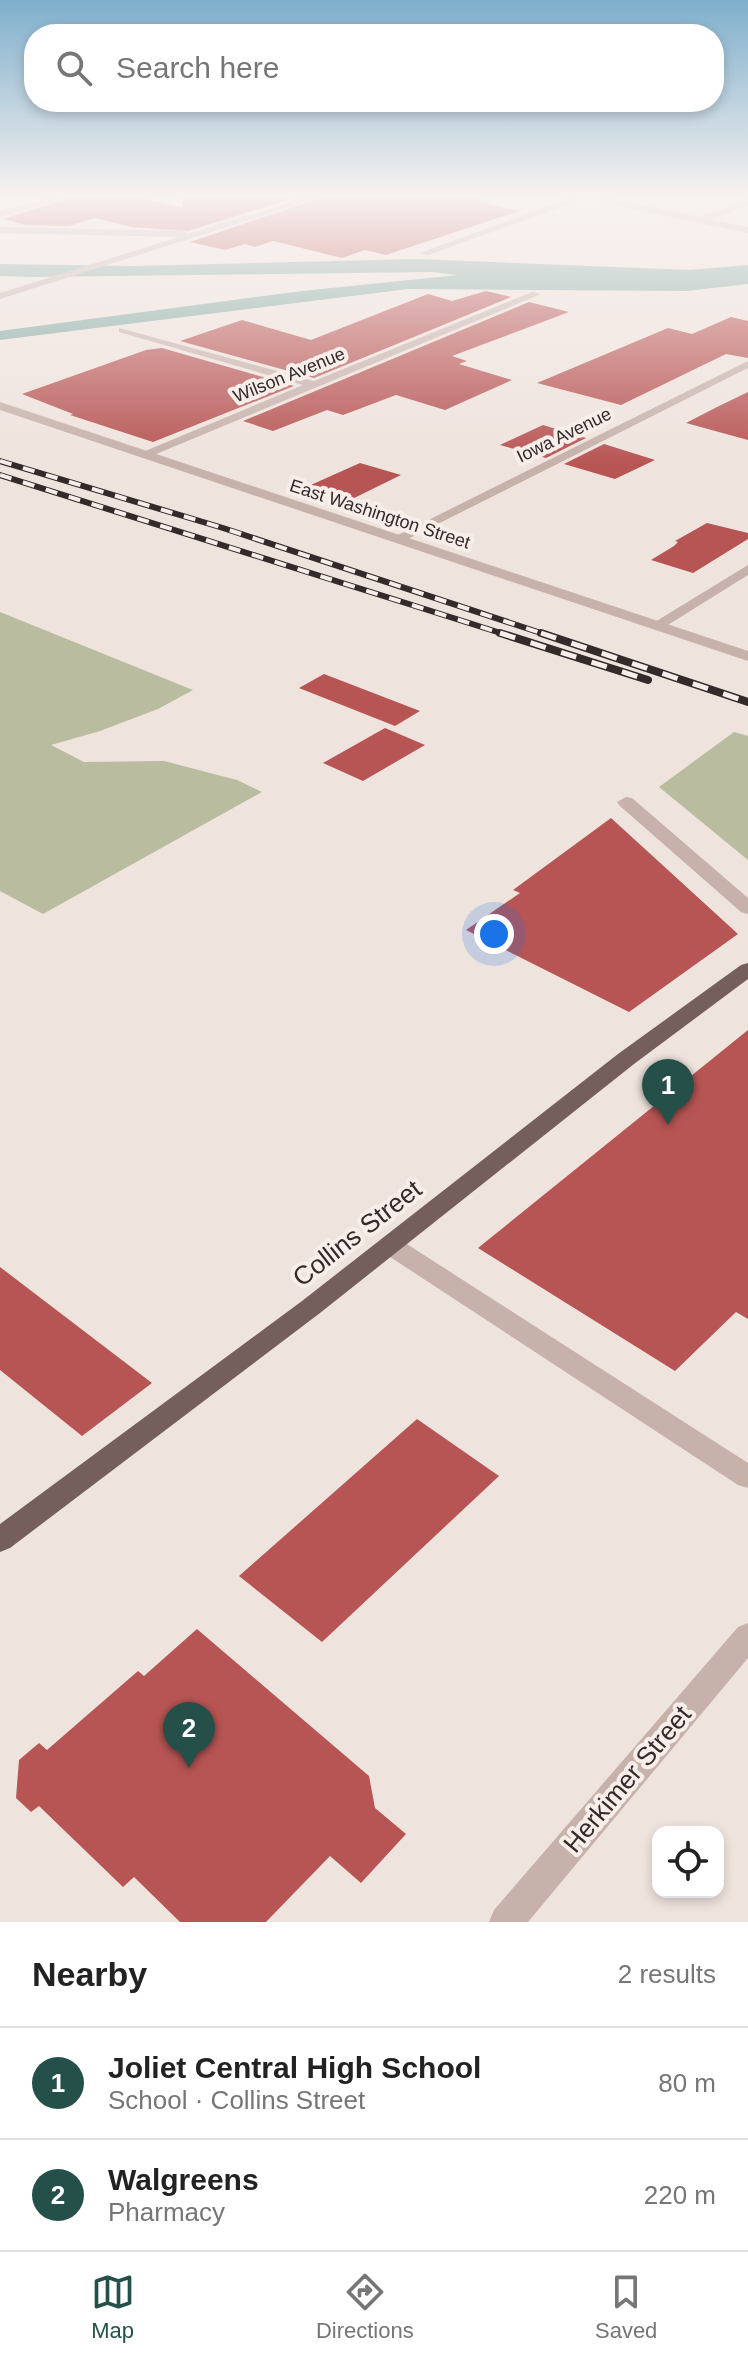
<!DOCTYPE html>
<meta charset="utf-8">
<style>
:root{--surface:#fff;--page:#f6f6f6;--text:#222;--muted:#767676;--line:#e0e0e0;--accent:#245049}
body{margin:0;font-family:Helvetica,sans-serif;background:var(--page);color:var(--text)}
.controls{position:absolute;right:24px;bottom:24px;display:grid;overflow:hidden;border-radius:16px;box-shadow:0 4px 12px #0003}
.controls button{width:72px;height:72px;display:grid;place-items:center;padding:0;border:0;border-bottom:2px solid var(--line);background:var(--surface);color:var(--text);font:40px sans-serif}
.you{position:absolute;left:494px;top:934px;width:28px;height:28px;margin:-20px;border:6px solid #fff;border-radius:50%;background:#1a73e8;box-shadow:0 0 0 12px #1a73e833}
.badge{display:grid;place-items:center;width:52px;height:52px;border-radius:50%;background:var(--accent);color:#fff;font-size:26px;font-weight:700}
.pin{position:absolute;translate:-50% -66px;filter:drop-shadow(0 2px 4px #0008)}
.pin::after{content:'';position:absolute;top:42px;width:28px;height:24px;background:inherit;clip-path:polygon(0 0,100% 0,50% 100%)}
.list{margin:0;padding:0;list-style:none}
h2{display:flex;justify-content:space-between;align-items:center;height:104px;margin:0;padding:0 32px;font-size:34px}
h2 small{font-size:26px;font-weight:400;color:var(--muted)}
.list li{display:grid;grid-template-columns:52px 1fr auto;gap:24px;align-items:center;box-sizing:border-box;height:112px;padding:0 32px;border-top:2px solid var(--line)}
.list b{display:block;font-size:30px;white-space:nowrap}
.list p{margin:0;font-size:26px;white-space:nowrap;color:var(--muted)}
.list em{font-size:26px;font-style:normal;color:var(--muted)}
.icon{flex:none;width:44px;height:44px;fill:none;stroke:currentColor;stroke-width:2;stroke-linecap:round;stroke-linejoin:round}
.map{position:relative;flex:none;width:748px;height:1922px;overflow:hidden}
.search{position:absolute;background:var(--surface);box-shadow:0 4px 12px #0003;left:24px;right:24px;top:24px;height:88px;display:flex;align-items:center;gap:20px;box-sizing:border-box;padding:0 28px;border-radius:32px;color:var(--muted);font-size:30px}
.sheet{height:328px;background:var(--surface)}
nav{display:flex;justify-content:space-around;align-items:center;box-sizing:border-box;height:112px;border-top:2px solid var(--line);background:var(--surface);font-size:22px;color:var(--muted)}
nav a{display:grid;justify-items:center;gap:4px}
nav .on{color:var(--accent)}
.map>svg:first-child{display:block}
.green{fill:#b9bc9f}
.water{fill:#80a8a1}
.building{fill:#b75554}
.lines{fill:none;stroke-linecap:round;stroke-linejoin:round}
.minor{fill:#c6b1ab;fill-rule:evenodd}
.tertiary{fill:#c6b1ab;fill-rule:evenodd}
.primary{fill:#745f5c;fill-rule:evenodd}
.rail-far1-casing{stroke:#342a29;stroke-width:6}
.rail-casing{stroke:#342a29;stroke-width:8}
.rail-far1{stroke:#f7ede9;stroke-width:4;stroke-dasharray:12;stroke-linecap:butt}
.rail{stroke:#f7ede9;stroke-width:5;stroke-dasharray:16;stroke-linecap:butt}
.labels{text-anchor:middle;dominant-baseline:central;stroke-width:8;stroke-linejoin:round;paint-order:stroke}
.far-street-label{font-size:18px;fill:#342a29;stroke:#f7ede9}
.near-street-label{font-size:26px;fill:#342a29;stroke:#f7ede9}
</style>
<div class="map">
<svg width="748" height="1922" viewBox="0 0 748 1922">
<rect width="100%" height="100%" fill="#efe3dd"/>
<path class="green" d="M0,612L193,690L158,709L100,731L51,745L84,762L164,761L237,780L262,792L43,914L0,891Z
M734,732L748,736V860L659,787Z"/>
<path class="water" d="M416,259L690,270L748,265V284L687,291L408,289L0,340V331L302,291L458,275L431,272L31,277L0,276V264L133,266Z"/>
<path class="building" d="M73,196H147V199L182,208L184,196H300L188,231L131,227L95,218L69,226L25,225L4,219Z
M327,196H478L479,202L519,211L386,255L365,250L342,258L273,241L255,247L245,244L225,250L190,242Z
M486,291L511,297L314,378L180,341L242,320L311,340L428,294L452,301Z
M529,302L569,312L452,356L467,361L459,364L512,380L445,410L396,395L343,415L327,410L273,431L243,421Z
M731,317L748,321V358L726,354L621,405L537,383L668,328L692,334Z
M162,348L294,386L153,442L70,415L73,414L22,394L146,350Z
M748,392V440L686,423L717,407Z
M543,425L586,438L546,458L500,445Z
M604,444L655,460L615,479L564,464Z
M360,463L401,475L346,502L304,488Z
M707,523L748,533V539L693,573L651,560L674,546L678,542L675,541Z
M324,674L420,711L395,726L299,688Z
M385,728L425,745L363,781L323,763Z
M611,818L738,934L629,1012L466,930L520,893L513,890Z
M748,1030V1319L736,1312L675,1371L478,1248Z
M0,1267L152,1383L82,1436L0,1370Z
M417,1419L499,1476L322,1642L239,1576Z
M197,1629L369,1776L375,1808L406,1834L361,1883L330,1856L266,1922H180L134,1877L123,1887L39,1806L31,1812L16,1798L19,1760L39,1743L47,1750L138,1671L144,1676Z"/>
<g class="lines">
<path class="minor" d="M56,196H70L0,217V211Z
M310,196H324L0,299V293L179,237L0,233V227L183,231L188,234Z
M575,196H596L700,217L748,199V205L711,220L748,227V233L584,199L428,255L420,253Z
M532,292L541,294L149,457L138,454L303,385L119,332V328L314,381Z
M748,361V368L402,542L390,539Z
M748,565V575L663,628H653L650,625Z
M626,797L632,798L748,898V914L741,912L620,806L617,802Z
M390,1236L399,1239L748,1463V1488L738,1485L381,1251L378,1245L381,1239Z
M748,1623V1658L528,1922H489L494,1910L738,1627Z"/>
<path class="tertiary" d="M0,402L748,651V661L0,410Z"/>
<path class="primary" d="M748,963V979L634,1064L320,1313L10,1548L0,1552V1524L302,1301L618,1054L741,965Z"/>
<g class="rail-far1-casing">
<path id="rail-far1" d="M0,461L223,528L547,635
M0,475L507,635"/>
</g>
<g class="rail-casing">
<path id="rail" d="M500,633L648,680
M541,633L748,702"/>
</g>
<use href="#rail-far1" class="rail-far1"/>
<use href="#rail" class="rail"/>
</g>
<linearGradient id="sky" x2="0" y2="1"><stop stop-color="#7eafcc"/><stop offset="0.42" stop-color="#f8f2f0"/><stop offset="1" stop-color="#f8f2f0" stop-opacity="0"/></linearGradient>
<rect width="748" height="465" fill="url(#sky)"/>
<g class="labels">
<g class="far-street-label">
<text transform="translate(289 375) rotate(-22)">Wilson Avenue</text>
<text transform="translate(564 435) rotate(-26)">Iowa Avenue</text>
<text transform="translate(380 514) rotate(18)">East Washington Street</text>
</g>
<g class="near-street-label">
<text transform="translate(357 1233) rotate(-38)">Collins Street</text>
<text transform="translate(627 1779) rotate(-50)">Herkimer Street</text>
</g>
</g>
</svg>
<div class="controls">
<button><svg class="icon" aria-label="locate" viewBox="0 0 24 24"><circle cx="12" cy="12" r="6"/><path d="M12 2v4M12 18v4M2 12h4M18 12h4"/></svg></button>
</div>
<div class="you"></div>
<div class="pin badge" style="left:668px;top:1125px">1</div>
<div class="pin badge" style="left:189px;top:1768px">2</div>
<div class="search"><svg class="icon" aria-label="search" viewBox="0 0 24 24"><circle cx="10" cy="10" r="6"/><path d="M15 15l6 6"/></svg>Search here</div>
</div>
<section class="sheet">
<h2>Nearby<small>2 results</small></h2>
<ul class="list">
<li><span class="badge">1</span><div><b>Joliet Central High School</b><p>School · Collins Street</p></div><em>80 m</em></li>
<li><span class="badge">2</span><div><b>Walgreens</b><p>Pharmacy</p></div><em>220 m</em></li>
</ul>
</section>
<nav>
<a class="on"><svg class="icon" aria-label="map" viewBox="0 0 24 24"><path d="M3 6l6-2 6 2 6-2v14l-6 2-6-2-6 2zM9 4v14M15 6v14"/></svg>Map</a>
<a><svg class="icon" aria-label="directions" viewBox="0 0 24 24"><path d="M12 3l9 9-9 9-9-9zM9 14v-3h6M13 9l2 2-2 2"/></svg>Directions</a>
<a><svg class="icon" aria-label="saved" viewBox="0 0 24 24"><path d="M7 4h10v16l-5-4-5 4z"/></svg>Saved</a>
</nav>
